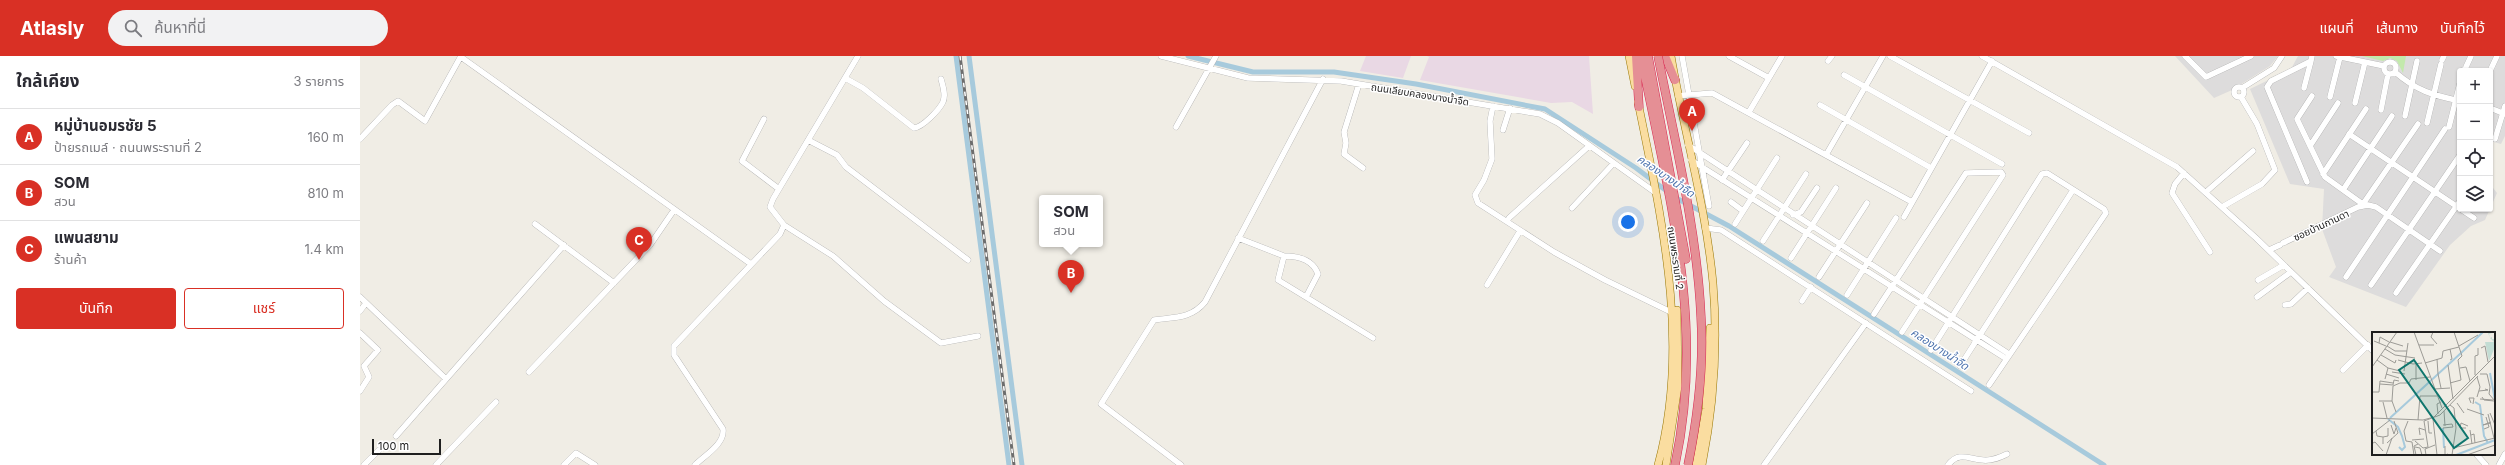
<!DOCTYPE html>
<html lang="th">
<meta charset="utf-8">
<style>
:root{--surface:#fff;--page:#f2f2f3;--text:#2b2b33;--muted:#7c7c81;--line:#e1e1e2;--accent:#d93025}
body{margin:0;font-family:Inter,"Noto Sans Thai",sans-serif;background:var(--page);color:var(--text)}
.controls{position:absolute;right:12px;top:12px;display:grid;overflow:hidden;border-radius:4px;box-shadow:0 1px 3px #0004}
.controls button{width:36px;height:36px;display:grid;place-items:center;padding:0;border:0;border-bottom:1px solid var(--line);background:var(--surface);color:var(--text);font:20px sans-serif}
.scale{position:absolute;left:12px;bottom:10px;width:69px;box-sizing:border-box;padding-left:4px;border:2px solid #1f1f1f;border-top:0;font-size:11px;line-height:14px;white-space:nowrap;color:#1f1f1f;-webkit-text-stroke:3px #fff;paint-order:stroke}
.you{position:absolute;left:1268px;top:166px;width:14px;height:14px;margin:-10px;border:3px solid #fff;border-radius:50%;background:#1a73e8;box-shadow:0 0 0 6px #1a73e833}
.badge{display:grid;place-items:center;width:26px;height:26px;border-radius:50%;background:var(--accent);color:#fff;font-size:13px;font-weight:700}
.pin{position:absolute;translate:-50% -33px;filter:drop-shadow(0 1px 2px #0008)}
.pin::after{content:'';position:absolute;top:21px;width:14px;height:12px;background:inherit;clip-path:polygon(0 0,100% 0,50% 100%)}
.popup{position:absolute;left:679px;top:139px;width:64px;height:52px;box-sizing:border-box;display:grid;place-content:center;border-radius:4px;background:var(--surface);filter:drop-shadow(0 1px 3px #0005);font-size:13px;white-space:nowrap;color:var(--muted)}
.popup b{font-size:15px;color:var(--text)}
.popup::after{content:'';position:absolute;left:50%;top:100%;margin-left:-8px;border:8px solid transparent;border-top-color:var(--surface)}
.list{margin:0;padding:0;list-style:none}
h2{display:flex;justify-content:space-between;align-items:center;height:52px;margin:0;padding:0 16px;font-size:17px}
h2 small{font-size:13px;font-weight:400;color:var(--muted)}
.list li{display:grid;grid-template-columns:26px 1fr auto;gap:12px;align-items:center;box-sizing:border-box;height:56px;padding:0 16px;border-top:1px solid var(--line)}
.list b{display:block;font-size:15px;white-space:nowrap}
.list p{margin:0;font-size:13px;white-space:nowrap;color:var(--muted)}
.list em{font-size:13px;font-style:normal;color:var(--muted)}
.actions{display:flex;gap:8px;padding:12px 16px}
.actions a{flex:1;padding:9px 0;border:1px solid var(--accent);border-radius:4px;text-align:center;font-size:14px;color:var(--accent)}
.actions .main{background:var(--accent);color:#fff}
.icon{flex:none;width:22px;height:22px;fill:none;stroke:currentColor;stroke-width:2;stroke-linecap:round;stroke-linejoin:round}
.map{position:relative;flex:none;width:2145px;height:409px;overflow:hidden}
header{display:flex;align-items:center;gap:24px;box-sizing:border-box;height:56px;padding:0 20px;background:var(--accent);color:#fff}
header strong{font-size:19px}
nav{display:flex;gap:22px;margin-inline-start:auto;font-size:14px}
.search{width:280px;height:36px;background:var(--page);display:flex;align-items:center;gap:10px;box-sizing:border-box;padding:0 14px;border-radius:22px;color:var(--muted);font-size:15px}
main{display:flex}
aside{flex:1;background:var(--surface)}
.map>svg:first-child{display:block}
.residential{fill:#dddcdc}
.industrial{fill:#e9d8e4}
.grass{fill:#c3e9ac}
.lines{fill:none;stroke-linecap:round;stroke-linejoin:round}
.canal{stroke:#a7cadc;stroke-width:5}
.minor-casing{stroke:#a6a6a6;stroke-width:6}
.major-casing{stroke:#977603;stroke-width:8}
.highway-casing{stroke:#d82851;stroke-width:9}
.minor{stroke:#fff;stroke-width:5.5}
.major{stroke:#fadda0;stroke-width:7}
.highway{stroke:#e58f95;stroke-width:8}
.rail-casing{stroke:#6d6d6d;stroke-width:3}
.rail{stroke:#fff;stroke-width:1.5;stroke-dasharray:4.5;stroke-linecap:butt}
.highway-bridge-casing{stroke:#d82851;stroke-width:9;stroke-linecap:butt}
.highway-bridge{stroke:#e58f95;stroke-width:8}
.labels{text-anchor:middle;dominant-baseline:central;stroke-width:3;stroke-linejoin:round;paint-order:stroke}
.street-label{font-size:10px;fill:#1f1f1f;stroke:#fff}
.water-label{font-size:11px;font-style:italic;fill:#4d73ae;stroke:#fff}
.inset-river{fill:none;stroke:#a7cadc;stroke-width:2}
.inset-road{fill:none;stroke:#9c9b96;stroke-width:1}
.view{fill:#0f766e;fill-opacity:0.15;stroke:#0f766e;stroke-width:2}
.inset-edge{fill:none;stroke:#1f1f1f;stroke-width:2}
</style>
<header>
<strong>Atlasly</strong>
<div class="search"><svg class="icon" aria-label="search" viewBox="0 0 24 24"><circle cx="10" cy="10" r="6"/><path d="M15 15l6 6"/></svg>ค้นหาที่นี่</div>
<nav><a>แผนที่</a><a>เส้นทาง</a><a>บันทึกไว้</a></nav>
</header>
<main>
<aside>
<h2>ใกล้เคียง<small>3 รายการ</small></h2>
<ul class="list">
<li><span class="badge">A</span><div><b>หมู่บ้านอมรชัย 5</b><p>ป้ายรถเมล์ · ถนนพระรามที่ 2</p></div><em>160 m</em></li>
<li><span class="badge">B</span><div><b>SOM</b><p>สวน</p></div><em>810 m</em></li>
<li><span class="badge">C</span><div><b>แพนสยาม</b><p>ร้านค้า</p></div><em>1.4 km</em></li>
</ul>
<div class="actions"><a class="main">บันทึก</a><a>แชร์</a></div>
</aside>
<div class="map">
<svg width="2145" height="409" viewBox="0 0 2145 409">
<rect width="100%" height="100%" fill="#f0ede5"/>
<path class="residential" d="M1815,0H1918L1910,10L1872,34L1854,42Z
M1938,0H2145V80L2141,88L2130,85V15H2100V153H2130V128L2137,137L2125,164L2111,170L2090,189L2046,251L1969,221L1976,211L1962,173L1964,133L1930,128L1890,33L1931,13Z"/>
<path class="industrial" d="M1006,0H1051L1043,22L1000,15Z
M1067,0H1229L1233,58L1212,46L1191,47L1060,24L1069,1Z"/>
<path class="grass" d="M2002,0H2046L2043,17L2037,5L2030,2L2023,5Z"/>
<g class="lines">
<path class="canal" d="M596,0L649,409
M609,0L662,409
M828,0L893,16H974L1056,28L1185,53L1276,112L1316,142L1369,170L1744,409"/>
<g class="minor-casing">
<path id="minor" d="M801,0L888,22L981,25L1180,58L1198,67L1296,137
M1322,0L1349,150
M1369,0L1409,22
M1530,0L1669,77
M1622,0L1817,111L1896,182L2013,295
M1825,0L1846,21L1891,0
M1976,0L2024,10
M101,1L391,208
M2082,4L2084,0
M1468,5L1472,0
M2024 12a6 6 0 1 1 12 0a6 6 0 1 1-12 0Z
M2106,11L2111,0
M2103,15V14
M2130,15L2137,0
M2035,16C2057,35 2072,39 2100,45
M1484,19L1642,108
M485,22L503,32L554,72C563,71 579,54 583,46C586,39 583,30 581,23
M999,28L984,76L986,87L984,98L1003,112
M1874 36a5 5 0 1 1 10 0a5 5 0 1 1-10 0Z
M1882,32L1914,12L1922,0
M1944,32L1951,5
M1318,40L1352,37L1552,146
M1952,40L1937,63L1965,121L2004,149
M1970,41L1980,1
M1995,47L2005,6
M1460,49L1571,112
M1133,50L1130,65L1132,103L1124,124L1115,139L1118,147L1194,196L1245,224L1313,257
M2130,52L2145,58
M2021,54L2028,18
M1389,56L1422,0
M2045,60L2057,5
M404,63L382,105L419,133
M2067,67L2081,8
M816,71L856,0
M2089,71L2100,27
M1143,74L1150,52
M1989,78L2114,162
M0,83L32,49L38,45L65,65L101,0
M2135,83L2145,50
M448,84L477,99L486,111L608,204
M1328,89L1649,298
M1950,90L1978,47
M1466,99L1523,0
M1331,104L1645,302
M1824,117L1815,128L1812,137L1850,196
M1963,118L2006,53
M1362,124L1387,87
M1947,126L1907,31L1911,25L1951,5L1952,0
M1983,134L2032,60
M1846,136L1893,95
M1371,146L1383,155
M2003,148L2058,68
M1862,151L1902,128L1915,114L1897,68L1881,41
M1212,152L1253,108
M1433,159L1441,156L1457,132
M1544,161L1632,5
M1149,162L1229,90
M175,168L254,227
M1375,168L1417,102
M424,169L473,200L524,245L581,287L618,280
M1345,172L1361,174L1611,335
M878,182L924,200L918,224L1013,282
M1403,185L1446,118
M1923,187L1998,151L2008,149L2016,151L2080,195
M1909,194L1920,189
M924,200C938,200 953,204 958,218L946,241
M1431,202L1476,132
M1459,221L1507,147
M1986,221L2085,73
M1898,224L1924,209
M1127,229L1160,175
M2011,229L2100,99
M2036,237L2100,145
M1487,239L1536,162
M0,241L86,323
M1897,241L1931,216
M1442,245L1451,231
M1925,249L1931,248L1948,232
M0,255L6,247
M1514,258L1606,117L1641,116L1643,119L1542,276
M0,277L18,294L4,310L9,321L0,335
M1571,294L1682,118L1687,117L1744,153L1746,157L1629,329
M1600,310L1713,134
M1983,314L2008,289
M169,316L290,189L314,154
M36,380L204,189
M2116,398L2126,409
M4,409L19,394
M76,409L136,346
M204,409L216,397L235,409
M335,409C345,399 365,388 363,373L314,299V290L420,178L424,169L410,151L413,143L498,0
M821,409L741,348L794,264C814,261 831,263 845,246L963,23
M1404,409L1506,267
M1588,409C1599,395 1608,403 1623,404C1632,405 1639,402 1647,398
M2139,409L2145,398"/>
</g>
<g class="major-casing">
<path id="major" d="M1269,0L1275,30
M1311,0C1324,76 1346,151 1353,227C1358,288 1354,349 1342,409
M1278,46C1302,165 1331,288 1298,409
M1306,409L1318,330L1317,254
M1336,409L1346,353L1350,272"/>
</g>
<g class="highway-casing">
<path id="highway" d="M1276,0L1279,51
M1281,0C1308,139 1346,266 1315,409
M1288,0L1326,203
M1305,0L1315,24"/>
</g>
<use href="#minor" class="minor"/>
<use href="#major" class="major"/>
<use href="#highway" class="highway"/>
<g class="rail-casing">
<path id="rail" d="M600,0L654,409"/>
</g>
<use href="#rail" class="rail"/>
<g class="highway-bridge-casing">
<path id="highway-bridge" d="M1298,0C1315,86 1337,173 1341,261C1344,311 1338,360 1328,409"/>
</g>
<use href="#highway-bridge" class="highway-bridge"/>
</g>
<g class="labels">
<g class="street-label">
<text transform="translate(1060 38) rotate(9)">ถนนเลียบคลองบางน้ำจืด</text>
<text transform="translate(1961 169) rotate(-25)">ซอยบ้านกานดา</text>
<text transform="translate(1316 202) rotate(82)">ถนนพระรามที่ 2</text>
</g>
<g class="water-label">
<text transform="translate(1306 120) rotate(34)">คลองบางน้ำจืด</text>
<text transform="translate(1580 293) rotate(33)">คลองบางน้ำจืด</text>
</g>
</g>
<g transform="translate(2012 276)">
<rect width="123" height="123" fill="#f0ede5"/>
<path d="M123,0L117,2L118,6L120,5V7H123V15L117,29L113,10H122L118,6L116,1Z" fill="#c3ddd4"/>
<path class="inset-river" d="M89,21L111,0M118,41L123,68M103,70L108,73L112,104L116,111M18,86L89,21M16,87L26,95L30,104L33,115L30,118L27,115M71,96L72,116M84,123L123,108"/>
<path class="inset-road" d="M42,0L70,76M61,0L59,5L65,12M2,9L14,14M18,10L31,14M7,11L8,5L17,10M47,13H62M15,14L23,19H35M87,14L106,3M109,16L113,14L116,30M13,17L23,23L43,26M9,23L23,31L24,28M65,27L66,42M5,28L16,36L13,47M26,28L41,32L50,31M78,28L80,27L78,17M53,31L70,26L71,19L87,15M76,33L81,67M0,35L25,0M16,36L28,39M88,36L94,35L98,49M32,39L36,11M20,40L33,42M14,42L27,46M66,42L69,56M108,42H115L118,55L117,62L123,69M103,43V24L106,23V16M44,48V32M78,51L89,48L86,28L90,24L82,0M8,52L21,53L22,48L27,49M62,57L78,56M107,59L116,58L113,57M0,60H7L8,49L21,51M105,65L108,55L105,45M110,65L112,68L122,69M108,67L121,68M7,69H20M11,70L15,86M85,71L92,81M99,71L97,66H102L101,72M78,73L82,76L84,96L80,123M95,77L112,83M72,79L73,94M24,80L20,69L21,54L28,51H37L39,47L58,45M118,81L123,93M66,82L65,72L69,70M116,82L122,106M0,86L51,88L62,85L123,24M61,87L65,123M46,88L48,64H65M36,89L32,99L34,109L40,110L42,123M52,89L68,83L106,44M56,89L57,101H60M119,90L111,93L119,91M19,93L22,102L24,96M71,93L80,92L81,95L71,96M94,96H88L89,91L96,94M112,97L117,95L114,85M98,98L100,112M4,99L5,104L11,105V112M0,102L18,88M48,103L47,96L53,98M99,103L102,102L103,111M11,105L16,104V96M40,108L52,107M43,109L51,116L56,115L52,89M1,111L3,110L11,119M15,111L26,101L22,89M73,114V123L76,122M43,115L48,116L50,123M81,116L123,106M14,123L20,106M44,123L42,114L46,112M54,123L53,117L63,113M95,123L123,113"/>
<path class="view" d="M42,28L96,106L82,116L27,38Z"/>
<rect width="123" height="123" class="inset-edge"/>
</g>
</svg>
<div class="controls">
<button>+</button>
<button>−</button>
<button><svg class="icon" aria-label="locate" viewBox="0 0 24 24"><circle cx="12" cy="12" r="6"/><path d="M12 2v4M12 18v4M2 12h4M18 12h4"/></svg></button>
<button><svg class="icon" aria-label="layers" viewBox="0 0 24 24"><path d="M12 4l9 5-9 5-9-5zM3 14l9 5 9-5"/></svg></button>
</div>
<div class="scale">100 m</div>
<div class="you"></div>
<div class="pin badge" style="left:1332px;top:75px">A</div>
<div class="pin badge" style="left:711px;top:237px">B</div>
<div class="popup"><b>SOM</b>สวน</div>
<div class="pin badge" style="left:279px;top:204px">C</div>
</div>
</main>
